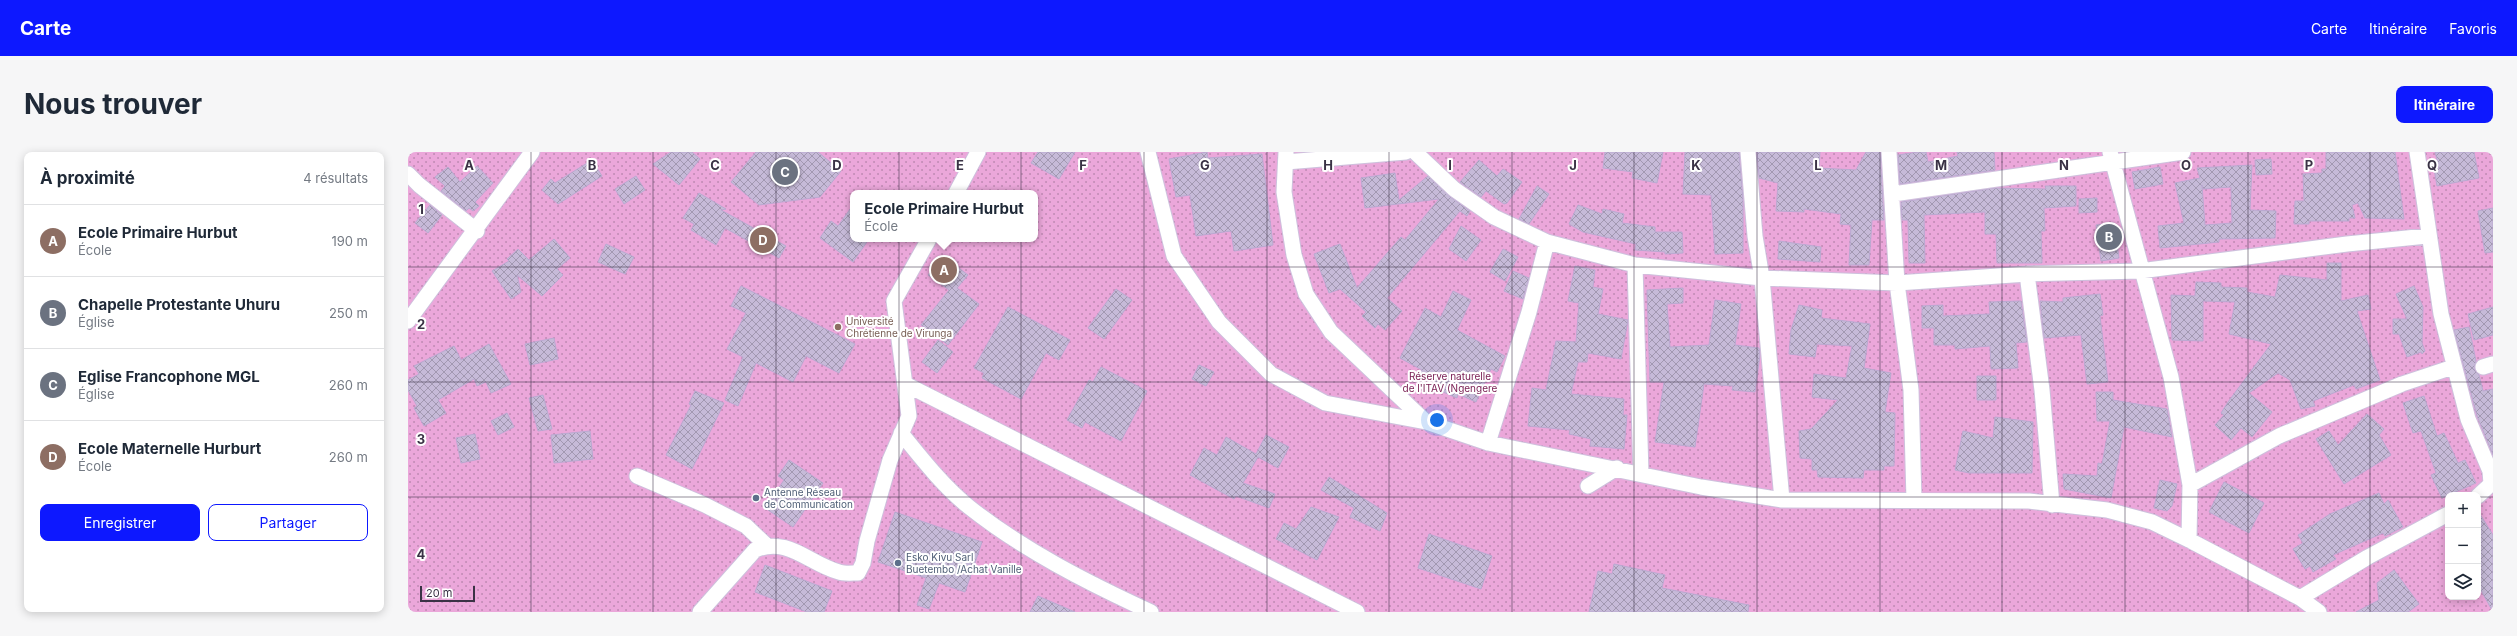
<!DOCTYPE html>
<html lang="fr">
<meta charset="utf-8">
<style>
:root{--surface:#fff;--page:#f6f6f7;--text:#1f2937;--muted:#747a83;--line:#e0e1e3;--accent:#0d18ff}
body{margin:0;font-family:Inter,sans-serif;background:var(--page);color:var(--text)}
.controls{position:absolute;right:12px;bottom:12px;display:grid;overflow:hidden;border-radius:8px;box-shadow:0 2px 10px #0003}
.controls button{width:36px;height:36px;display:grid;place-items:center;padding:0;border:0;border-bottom:1px solid var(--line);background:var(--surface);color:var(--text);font:20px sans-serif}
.scale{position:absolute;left:12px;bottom:10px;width:55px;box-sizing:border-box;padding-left:4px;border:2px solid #3a3245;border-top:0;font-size:11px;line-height:14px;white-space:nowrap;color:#3a3245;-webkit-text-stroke:3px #fff;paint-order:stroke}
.you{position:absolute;left:1029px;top:268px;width:14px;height:14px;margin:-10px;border:3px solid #fff;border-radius:50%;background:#1a73e8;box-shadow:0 0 0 6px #1a73e833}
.badge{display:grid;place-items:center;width:26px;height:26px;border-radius:50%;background:var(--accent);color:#fff;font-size:13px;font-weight:700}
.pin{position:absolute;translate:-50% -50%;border:2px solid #fff;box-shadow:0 1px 4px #0006}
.popup{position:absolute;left:442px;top:38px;width:188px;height:52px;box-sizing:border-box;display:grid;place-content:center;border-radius:8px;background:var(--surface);filter:drop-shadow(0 1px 3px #0005);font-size:13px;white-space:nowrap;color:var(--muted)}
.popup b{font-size:15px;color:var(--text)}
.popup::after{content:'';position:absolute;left:50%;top:100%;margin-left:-8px;border:8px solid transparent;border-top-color:var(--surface)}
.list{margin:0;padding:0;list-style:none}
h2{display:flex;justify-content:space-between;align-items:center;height:52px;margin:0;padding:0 16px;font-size:17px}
h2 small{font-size:13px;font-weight:400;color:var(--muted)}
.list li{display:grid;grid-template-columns:26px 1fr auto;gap:12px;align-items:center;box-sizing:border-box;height:72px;padding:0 16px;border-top:1px solid var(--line)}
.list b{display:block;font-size:15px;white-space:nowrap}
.list p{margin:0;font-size:13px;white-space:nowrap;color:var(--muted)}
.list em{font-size:13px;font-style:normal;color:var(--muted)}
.actions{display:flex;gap:8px;padding:12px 16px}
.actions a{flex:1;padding:9px 0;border:1px solid var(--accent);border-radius:8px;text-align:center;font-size:14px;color:var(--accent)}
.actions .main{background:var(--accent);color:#fff}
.icon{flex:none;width:22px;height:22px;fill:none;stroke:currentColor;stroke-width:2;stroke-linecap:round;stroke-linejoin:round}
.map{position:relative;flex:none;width:2085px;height:460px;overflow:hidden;border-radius:8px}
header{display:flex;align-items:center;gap:24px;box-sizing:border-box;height:56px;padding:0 20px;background:var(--accent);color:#fff}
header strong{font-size:19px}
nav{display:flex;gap:22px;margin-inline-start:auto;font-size:14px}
.intro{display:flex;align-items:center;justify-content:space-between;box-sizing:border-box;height:96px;padding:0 24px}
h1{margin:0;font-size:28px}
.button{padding:10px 18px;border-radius:8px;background:var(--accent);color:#fff;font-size:14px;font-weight:700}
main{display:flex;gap:24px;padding:0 24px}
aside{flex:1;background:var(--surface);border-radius:8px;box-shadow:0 2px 10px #0003}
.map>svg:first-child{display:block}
.park{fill:url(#park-dots);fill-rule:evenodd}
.building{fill:url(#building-cross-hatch);stroke:#baa9d1;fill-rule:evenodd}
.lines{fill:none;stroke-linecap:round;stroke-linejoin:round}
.street-casing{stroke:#cec1dd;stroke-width:17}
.street{stroke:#fff;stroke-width:15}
.grid{fill:none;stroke:#3a3245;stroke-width:1;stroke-opacity:0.55}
.education-dot{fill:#8d6e63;stroke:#fff;stroke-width:1.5}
.service-dot{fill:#5c6f8a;stroke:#fff;stroke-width:1.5}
.labels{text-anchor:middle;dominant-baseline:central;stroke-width:4;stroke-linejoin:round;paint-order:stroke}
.education-label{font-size:10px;fill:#785e54;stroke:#fff;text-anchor:start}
.park-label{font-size:10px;fill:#7b2155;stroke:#fff}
.service-label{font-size:10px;fill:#4e5e75;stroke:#fff;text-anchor:start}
.grid-label{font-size:13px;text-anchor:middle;font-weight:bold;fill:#3a3245;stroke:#fff;stroke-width:4;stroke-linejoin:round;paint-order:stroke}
</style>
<header>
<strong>Carte</strong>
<nav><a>Carte</a><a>Itinéraire</a><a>Favoris</a></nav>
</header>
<div class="intro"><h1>Nous trouver</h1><a class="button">Itinéraire</a></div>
<main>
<aside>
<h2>À proximité<small>4 résultats</small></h2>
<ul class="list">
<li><span class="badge" style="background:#8d6e63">A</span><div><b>Ecole Primaire Hurbut</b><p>École</p></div><em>190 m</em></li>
<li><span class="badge" style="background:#6b7280">B</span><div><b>Chapelle Protestante Uhuru</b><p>Église</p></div><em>250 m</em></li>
<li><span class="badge" style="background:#6b7280">C</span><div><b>Eglise Francophone MGL</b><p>Église</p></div><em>260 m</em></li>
<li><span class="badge" style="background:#8d6e63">D</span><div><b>Ecole Maternelle Hurburt</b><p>École</p></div><em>260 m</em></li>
</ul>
<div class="actions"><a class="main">Enregistrer</a><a>Partager</a></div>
</aside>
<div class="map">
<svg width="2085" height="460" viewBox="0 0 2085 460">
<defs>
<pattern id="park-dots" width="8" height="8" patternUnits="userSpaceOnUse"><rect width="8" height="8" fill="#eba7da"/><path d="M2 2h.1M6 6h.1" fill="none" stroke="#bf89b3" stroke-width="1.8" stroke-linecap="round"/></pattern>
<pattern id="building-cross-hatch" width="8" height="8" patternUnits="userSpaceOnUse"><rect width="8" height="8" fill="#c6bad8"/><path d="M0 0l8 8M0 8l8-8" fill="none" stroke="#a298b1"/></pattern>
</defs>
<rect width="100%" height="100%" fill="#ebe2f3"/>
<path class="park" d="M0,0H2085V460H0ZM445,41H627V87H445ZM2040,343H2070V445H2040Z"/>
<path class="building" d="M263,0H284L292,7L271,33L245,12Z
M348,0H410L433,19L412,45L351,53L323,30Z
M630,0H667L651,27L623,11Z
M799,0L800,6L854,2L865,93L826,99L823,79L788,84L782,43L768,45L761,7Z
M1197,0H1255L1249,31L1224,26L1225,20L1195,16Z
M1277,0H1331L1335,47V101L1307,102L1303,43L1275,42Z
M1349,0H1412L1411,16L1448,18L1458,0H1472L1476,68H1464L1461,113H1441L1443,73L1432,72L1433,62L1396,57V60L1368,59L1370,31L1351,26Z
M1510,0H1518L1520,10L1550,4L1549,0H1586L1587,18L1492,32L1490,3Z
M1918,0H1987L1996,67L1957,66L1950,51L1944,53L1947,66H1941V69H1901V72H1886L1887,49H1896L1895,22L1914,21V17H1918Z
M2027,0H2066L2071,26L2029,34L2026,17L2031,16Z
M1863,7L1864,22L1848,23L1847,8Z
M184,8L194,24L150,52L134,38L143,27L147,31Z
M1071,8L1089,24L1095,17L1114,30L1099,51L1096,52L1078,39L1073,45L1052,30Z
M1844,13L1842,58L1868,59L1867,86L1811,87V90L1752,96L1750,74L1776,71L1767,31L1792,26L1789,16ZM1794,33L1795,37L1823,35L1824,71L1797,73Z
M69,14L85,31L67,50L71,54L65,59L61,56L58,59L33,39L37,34L27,25L40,15L52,30Z
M1752,15L1755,32L1727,37L1724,20Z
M987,21L991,48L1020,24L1041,44L1062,59L1059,64L1052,59L979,146L994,159L977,178L970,172L967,176L954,164L958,160L932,137L921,141L906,102L932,92L949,136L993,85L997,88L1031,47L957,56L953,26Z
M228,24L237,38L216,52L207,37Z
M1129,34L1141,42L1121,72L1111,67Z
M1637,34H1668V54L1636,56L1637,79H1633L1634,111H1589L1588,82H1577V60L1516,63L1517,111H1501L1500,68H1494L1493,50L1587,36L1638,37Z
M291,41L318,57L313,58L378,94L371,106L317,76L308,93L283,78L286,72L275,66Z
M1689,46V60L1671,61V47Z
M22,53L34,63L20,81L7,71Z
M445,53V87H461L445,110L412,86L423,69L430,74Z
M1170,53L1194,62L1195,57L1216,62L1214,71L1247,75V80H1274L1275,101L1257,102V100L1227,98L1228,92L1175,80L1161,72Z
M2085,56V100L2077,101L2070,59Z
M1706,71L1711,106L1693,109L1688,73Z
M1053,74L1073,88L1058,109L1041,97Z
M146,87L162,106L149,117L155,123L134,144L109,123L113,140L103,147L84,119L101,109L99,107L110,97L121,108Z
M1371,89L1413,95L1412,110L1370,107Z
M198,92L226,105L217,122L190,110Z
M1095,97L1110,105L1097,129L1082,120Z
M535,104L560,123L549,136L571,152L540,193L513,173L541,138L520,123Z
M1919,111H1933V149L1960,143L1963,157L1949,159L1972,228L1948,237L1946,233L1905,249L1907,254L1893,257L1882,228L1870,221L1841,241L1864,260L1844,285L1833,276L1823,288L1807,273L1816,263L1813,261L1820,250L1863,192L1821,182L1827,150L1795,149V189L1764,188L1763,143L1787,144L1788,130L1813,131V135L1839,136V140L1867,145L1872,123L1919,128Z
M1167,114L1187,118L1185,135L1195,137L1190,162L1220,168L1213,207L1180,201L1179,210H1170L1163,242L1216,247L1215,263H1219L1216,297L1182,294L1183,287L1161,282L1162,278L1120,274L1124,236L1138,238L1148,189L1168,190L1171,151L1160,149Z
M1105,119L1121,126L1115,147L1096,139Z
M333,134L447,192L431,221L398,204L385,230L348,211L330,254L317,248L335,205L319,197L338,161L323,154Z
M2006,134L2015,155L2014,191L2017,199L2014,202L2013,200L1999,205L1991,182H1985V167H1999L1988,142Z
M1275,136V151L1259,152L1262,195L1301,193L1307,148L1333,152L1327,193L1351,196L1352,203L1347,240L1324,238L1325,234L1296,232L1287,295L1247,290L1256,230H1242L1239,138Z
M708,137L724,148L696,187L680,176Z
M1045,139L1063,148L1049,178L1097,204L1089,220L1083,217L1068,250L1050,242L1049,246L1035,240L1038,235L1012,222L1014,218L992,206L1017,156L1033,165Z
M1692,142L1695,163L1692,164L1700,230L1679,232L1673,183L1636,186L1632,149L1655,150V146Z
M1613,149L1619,190L1608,191L1610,216L1583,217L1582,194L1547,197V193H1526V176H1514V154L1535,153V164L1582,162L1581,150Z
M1391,153L1414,158L1413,166L1462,172L1456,216L1483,221L1477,260L1487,261L1486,314H1476V318H1456L1455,326L1410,325L1409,318H1404V307L1392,306L1391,279L1403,277L1430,248L1404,245L1406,222L1438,226L1444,194L1409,192L1407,205L1381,202L1383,178Z
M600,155L662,188L651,208L638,201L613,247L574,226L576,221L566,216Z
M2085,155V183L2066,188L2060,162Z
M2061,175L2068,209L2066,217L2071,223L2075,239L2085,237V303L2069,264L2046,178Z
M146,186L150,207L122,213L117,192Z
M530,188L545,200L529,221L514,210Z
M81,192L103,232L83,241L78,230L69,234L66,227L30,248L38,261L16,274L6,256L9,254L0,238V228L11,222L6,214L46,194L53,208Z
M791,213L806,220L798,234L784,227Z
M693,215L739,239L713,289L677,270L674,276L659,268L681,228L685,230Z
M1569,224H1588V248H1569Z
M287,239L316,251L284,317L258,303L283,253L281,252Z
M1688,240H1705V248L1759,257L1764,285L1716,275L1703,346L1656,337L1655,322L1689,324L1690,311L1694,312L1702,269H1689Z
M135,243L144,277L130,279L121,246Z
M2016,244L2029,284L2036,281L2050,311L2057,308L2068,331L2034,346L2023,323L2028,321L2013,279L2005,281L1995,251Z
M99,261L106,275L90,283L83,269Z
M1959,262L1976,277L1971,283L1983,303L1936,332L1908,287L1921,279L1930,293Z
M1587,265L1625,270L1624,321H1561L1547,318L1555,279L1585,286Z
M182,279L185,307L146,311L143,283Z
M67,282L72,307L53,311L48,286Z
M858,283L881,295L870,316L850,305L835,331L867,342L861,356L828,344L826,347L782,323L796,296L809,303L818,285L848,302Z
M381,308L415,331L385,375L357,356L376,328L370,324Z
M921,325L979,361L972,379L942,365L946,356L913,338Z
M1752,328L1769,332L1764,354L1759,359L1746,356Z
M1816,330L1856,351L1841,381L1801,360Z
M1971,341L1976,352L1980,348L1995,375L1977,384L1975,381L1925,403L1928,407L1905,420L1902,414L1897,417L1885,397L1895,391L1890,383L1922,362Z
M903,355L931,365L909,408L868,387L876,371L888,377Z
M2070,359L2085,383V460L2070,433Z
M487,360L574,390L557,440L531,431L521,457L509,453L518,426L470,410Z
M1021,382L1084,404L1073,437L1010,416Z
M1206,412L1257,423L1254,436L1341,453L1340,460H1181L1190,419L1204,422Z
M357,413L424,439L416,460H399L347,440Z
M1986,418L2011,452L2000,460H1948L1971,448L1969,431Z
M630,444L667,460H622Z"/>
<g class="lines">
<g class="street-casing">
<path id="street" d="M740,0L766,104L811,170L863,222L917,251L1018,270L1080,291L1293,335L1374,348L1621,349L1699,358L1744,370L1781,388L1892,446L1911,460
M878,0L876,40L886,103L898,142L923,180L1018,270
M1007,0L1046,37L1086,65L1139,90L1227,113L1354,126L1489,131L1619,122L1732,119L1939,92L2019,84
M1340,0L1347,84L1354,126L1374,348
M1481,0L1489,131L1503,238L1506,348
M1702,0L1763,225L1782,333L1781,388
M2009,0L2033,162L2060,267L2082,319L2083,332L2070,344
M878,10L998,0
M0,22L11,33L69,79
M548,41L570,0
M1485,42L1775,0
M1227,113L1233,322
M1619,122L1634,238L1644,353
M0,169L124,0
M2075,215L2085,212
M499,233L949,460
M493,281C514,307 535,334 561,355C615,398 680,431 743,460
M1080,291L1121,160L1139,90
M229,324L297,353L338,374L358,393
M1782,333L1871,284L1994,232L2045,215
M1180,334L1209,316
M1892,446L1960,405L2040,362
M292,460L347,398C380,384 401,412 431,420C436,422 444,421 450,421L455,411L459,389L482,308L501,264L486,149L521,87"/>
</g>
<use href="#street" class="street"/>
</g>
<path class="grid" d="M123,0V460M245,0V460M368,0V460M491,0V460M613,0V460M736,0V460M859,0V460M981,0V460M1104,0V460M1226,0V460M1349,0V460M1472,0V460M1594,0V460M1717,0V460M1840,0V460M1962,0V460M0,115H2085M0,230H2085M0,345H2040M2070,345H2085"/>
<circle class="education-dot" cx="430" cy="175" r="4"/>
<g class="service-dot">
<circle cx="348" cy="346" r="4"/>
<circle cx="490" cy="411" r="4"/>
</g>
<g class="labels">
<g class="education-label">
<text x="438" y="169">Université<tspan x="438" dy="12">Chrétienne de Virunga</tspan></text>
</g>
<g class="park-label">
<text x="1042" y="224">Réserve naturelle<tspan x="1042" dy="12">de l'ITAV (Ngengere</tspan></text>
</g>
<g class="service-label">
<text x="356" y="340">Antenne Réseau<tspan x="356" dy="12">de Communication</tspan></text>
<text x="498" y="405">Esko Kivu Sarl<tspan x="498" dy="12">Buetembo /Achat Vanille</tspan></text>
</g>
</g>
<g class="grid-label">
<text x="61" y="18">A</text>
<text x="184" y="18">B</text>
<text x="307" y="18">C</text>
<text x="429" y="18">D</text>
<text x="552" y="18">E</text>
<text x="675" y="18">F</text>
<text x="797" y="18">G</text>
<text x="920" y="18">H</text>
<text x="1042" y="18">I</text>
<text x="1165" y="18">J</text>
<text x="1288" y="18">K</text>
<text x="1410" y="18">L</text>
<text x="1533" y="18">M</text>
<text x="1656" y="18">N</text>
<text x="1778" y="18">O</text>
<text x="1901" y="18">P</text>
<text x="2024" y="18">Q</text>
<text x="13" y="62">1</text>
<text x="13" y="177">2</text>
<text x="13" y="292">3</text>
<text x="13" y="407">4</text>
</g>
</svg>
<div class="controls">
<button>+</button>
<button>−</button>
<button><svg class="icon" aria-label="layers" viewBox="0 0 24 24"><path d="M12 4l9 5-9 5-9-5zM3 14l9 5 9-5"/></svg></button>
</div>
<div class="scale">20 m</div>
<div class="you"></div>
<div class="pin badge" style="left:536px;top:118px;background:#8d6e63">A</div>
<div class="popup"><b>Ecole Primaire Hurbut</b>École</div>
<div class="pin badge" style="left:1701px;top:85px;background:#6b7280">B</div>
<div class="pin badge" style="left:377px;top:20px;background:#6b7280">C</div>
<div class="pin badge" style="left:355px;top:88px;background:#8d6e63">D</div>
</div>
</main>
